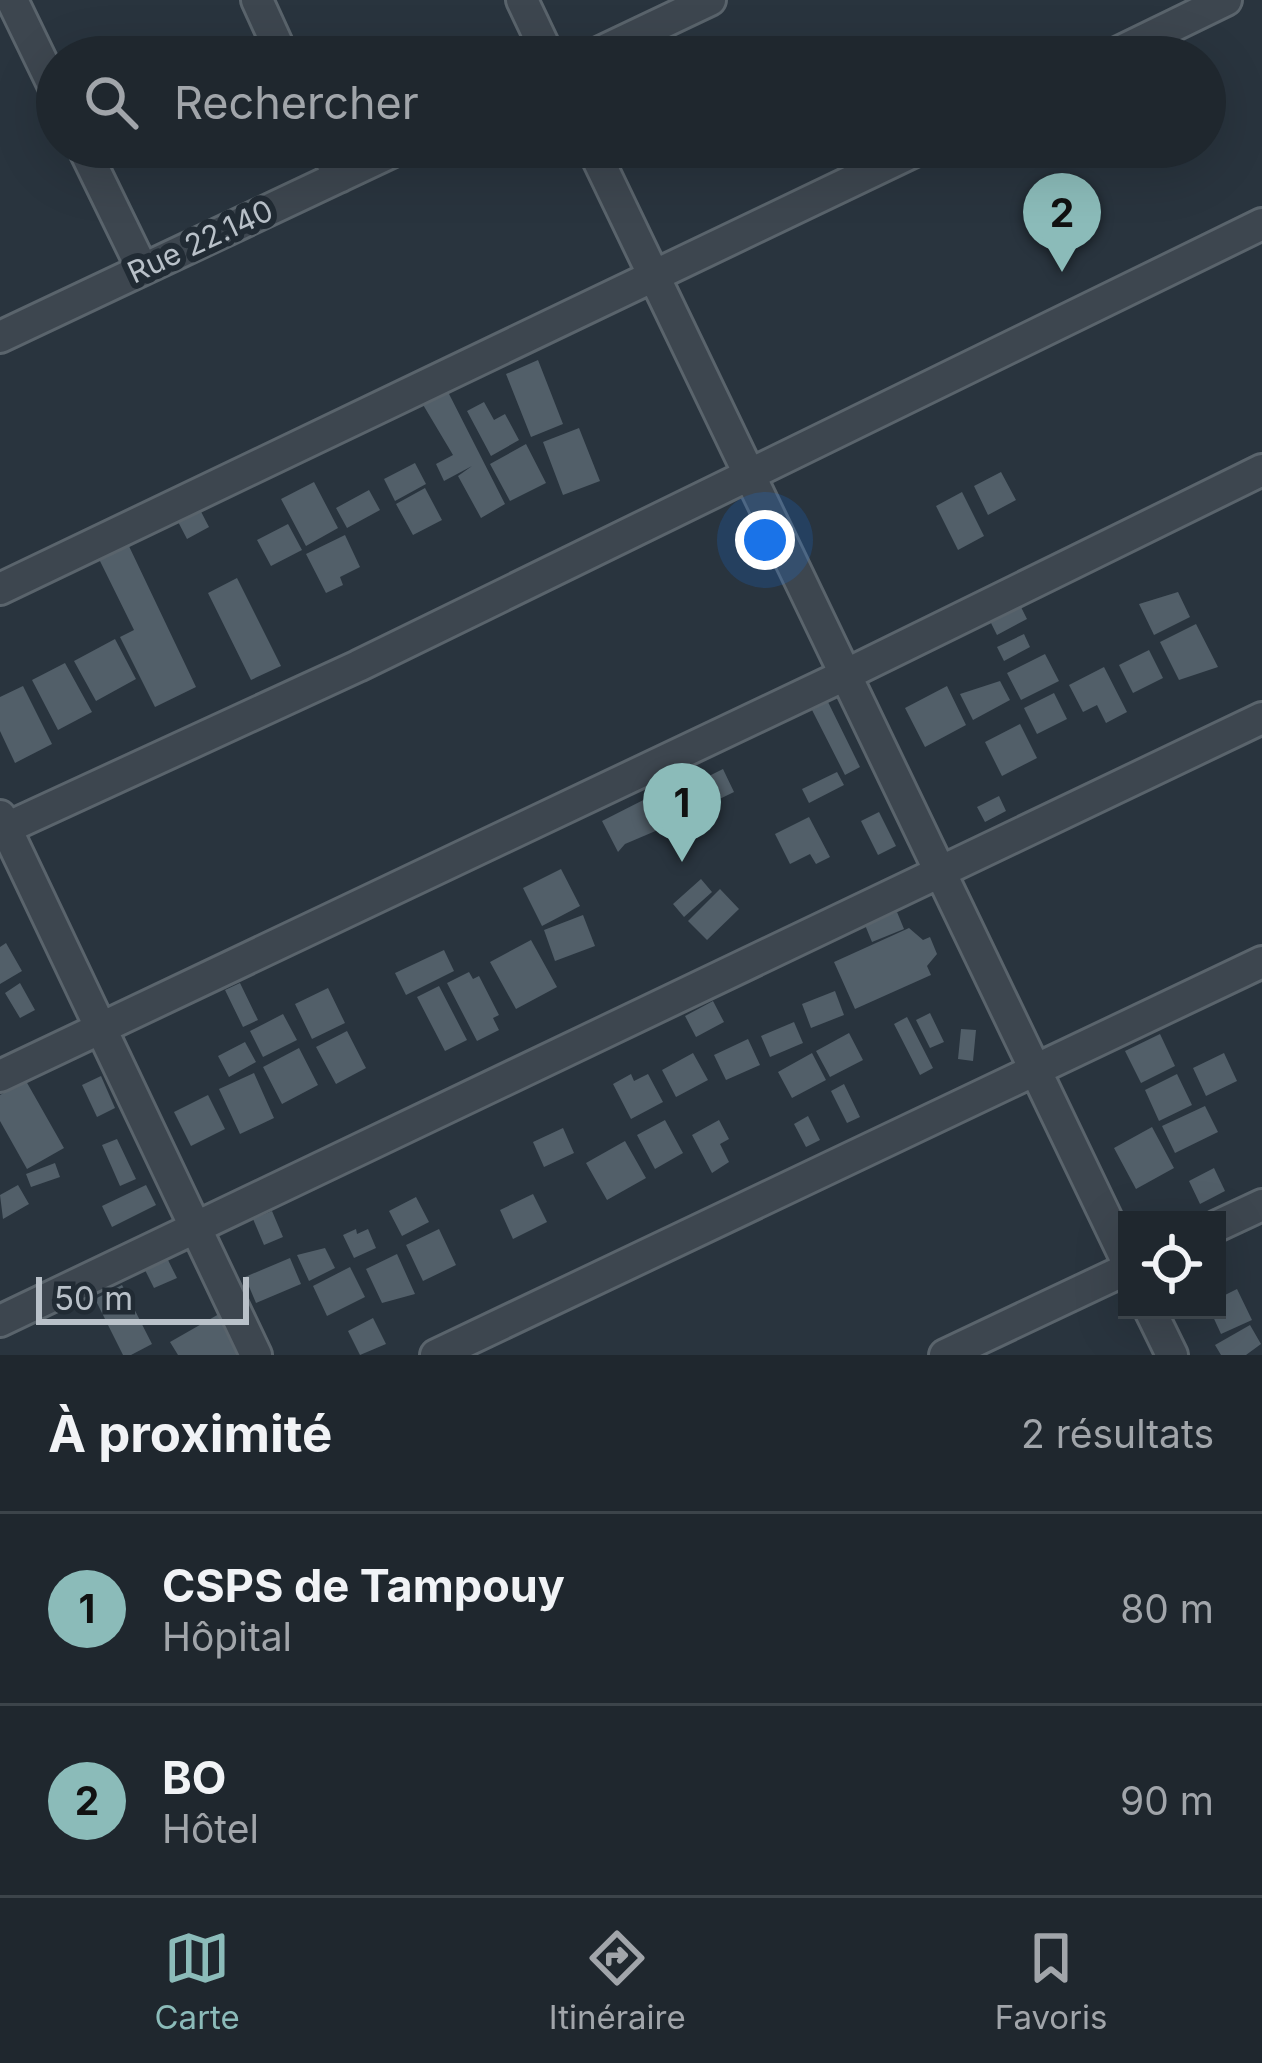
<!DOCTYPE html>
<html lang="fr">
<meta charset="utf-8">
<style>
:root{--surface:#1f272e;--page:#2c333a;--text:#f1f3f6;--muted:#a1a5aa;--line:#3c444a;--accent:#8bbbb9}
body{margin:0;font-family:Inter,sans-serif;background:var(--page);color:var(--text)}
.controls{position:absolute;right:36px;bottom:36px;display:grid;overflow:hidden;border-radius:0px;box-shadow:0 12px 48px #0002}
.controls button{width:108px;height:108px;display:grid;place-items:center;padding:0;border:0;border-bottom:3px solid var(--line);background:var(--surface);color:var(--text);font:60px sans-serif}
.scale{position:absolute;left:36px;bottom:30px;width:213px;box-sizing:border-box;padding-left:12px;border:6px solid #b9c1c9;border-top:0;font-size:33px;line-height:42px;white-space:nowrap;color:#b9c1c9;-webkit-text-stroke:9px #212b34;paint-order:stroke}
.you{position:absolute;left:765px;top:540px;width:42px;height:42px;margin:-30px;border:9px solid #fff;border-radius:50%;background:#1a73e8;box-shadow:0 0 0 18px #1a73e833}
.badge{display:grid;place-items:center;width:78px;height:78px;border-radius:50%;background:var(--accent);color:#111;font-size:39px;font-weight:700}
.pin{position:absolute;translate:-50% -99px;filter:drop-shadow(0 3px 6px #0008)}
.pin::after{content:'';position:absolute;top:63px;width:42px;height:36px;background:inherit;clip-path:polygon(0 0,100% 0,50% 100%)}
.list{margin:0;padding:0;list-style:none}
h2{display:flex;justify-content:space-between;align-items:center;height:156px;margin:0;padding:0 48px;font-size:51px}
h2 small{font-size:39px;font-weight:400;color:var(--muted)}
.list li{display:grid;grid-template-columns:78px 1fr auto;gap:36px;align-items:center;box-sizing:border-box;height:192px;padding:0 48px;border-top:3px solid var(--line)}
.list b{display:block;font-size:45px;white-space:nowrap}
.list p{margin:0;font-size:39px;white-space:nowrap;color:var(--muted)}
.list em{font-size:39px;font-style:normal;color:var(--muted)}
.icon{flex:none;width:66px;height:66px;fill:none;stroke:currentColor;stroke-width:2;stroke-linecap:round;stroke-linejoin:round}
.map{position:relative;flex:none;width:1262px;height:1355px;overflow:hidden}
.search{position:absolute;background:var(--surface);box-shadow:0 12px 48px #0002;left:36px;right:36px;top:36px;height:132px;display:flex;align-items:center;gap:30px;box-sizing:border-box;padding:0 42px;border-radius:66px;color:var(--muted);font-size:45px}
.sheet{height:540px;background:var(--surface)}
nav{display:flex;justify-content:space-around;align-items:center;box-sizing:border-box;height:168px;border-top:3px solid var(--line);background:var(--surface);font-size:33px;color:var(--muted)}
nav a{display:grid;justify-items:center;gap:6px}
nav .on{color:var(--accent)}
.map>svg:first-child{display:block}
.building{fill:#525f69}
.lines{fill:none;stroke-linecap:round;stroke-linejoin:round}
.minor-casing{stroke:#5a646c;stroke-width:36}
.minor{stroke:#3d464f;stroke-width:30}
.labels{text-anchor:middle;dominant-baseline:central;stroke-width:12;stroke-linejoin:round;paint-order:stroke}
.street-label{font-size:30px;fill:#b9c1c9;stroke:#212b34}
</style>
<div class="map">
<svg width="1262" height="1355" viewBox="0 0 1262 1355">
<rect width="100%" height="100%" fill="#29343e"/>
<path class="building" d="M538,360L563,424L531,437L506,374Z
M447,390L505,504L481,518L458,476L472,466L444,481L436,464L453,455L422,403Z
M484,402L494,420L505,414L519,440L491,456L467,411Z
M579,428L600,481L563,495L543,442Z
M526,444L546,483L510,501L490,464Z
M415,463L426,484L395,501L384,479Z
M1001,472L1016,500L988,515L974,486Z
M314,482L338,528L306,546L281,499Z
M425,488L442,520L413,535L396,504Z
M369,490L380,510L347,528L336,508Z
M962,492L984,536L958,550L936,506Z
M196,502L209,527L187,539L174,514Z
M288,524L302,550L271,566L257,540Z
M345,535L360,567L340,577L343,585L326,593L306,554Z
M127,542L196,687L155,707L120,637L134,630L98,557Z
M237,578L281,666L251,680L208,593Z
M1178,592L1190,617L1154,635L1139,604Z
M1020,605L1027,619L997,635L990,621Z
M1196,624L1218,667L1179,680L1160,642Z
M1024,634L1030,647L1004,661L997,647Z
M115,639L136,679L96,701L74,661Z
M1149,650L1163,678L1133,693L1119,665Z
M1045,654L1059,681L1021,700L1007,673Z
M65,663L92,712L58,730L32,680Z
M1104,667L1127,712L1106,723L1097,705L1083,712L1069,685Z
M1000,681L1010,700L973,720L960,694Z
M23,686L52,744L15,763L0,731V697Z
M947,686L966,725L925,747L905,708Z
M1054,693L1067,719L1037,734L1024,708Z
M828,702L860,767L845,775L812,710Z
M1020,724L1037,758L1002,776L985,742Z
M723,769L734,792L699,809L689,786Z
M837,772L844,785L809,803L802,789Z
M663,790L679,821L625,844L618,852L602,821Z
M999,796L1006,811L985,822L977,807Z
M879,812L896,846L878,855L861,821Z
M809,817L830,857L816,864L810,854L790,864L775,834Z
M561,869L580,906L542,926L523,888Z
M701,879L712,892L684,917L673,904Z
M720,889L739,909L707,940L688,921Z
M897,912L904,929L872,942L865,925Z
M583,915L595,946L555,961L544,930Z
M909,928L923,940L930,937L937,954L927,966L931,975L855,1009L834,962Z
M531,940L557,987L516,1009L490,962Z
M6,943L22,971L0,984V947Z
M444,950L454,971L406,995L395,973Z
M469,972L473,979L479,976L499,1015L493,1018L499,1030L477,1041L447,983Z
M20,983L35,1010L20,1018L5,993Z
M240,983L258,1020L243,1027L225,990Z
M439,986L467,1040L445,1051L417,997Z
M328,988L345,1023L312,1039L295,1004Z
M835,991L844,1015L811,1028L802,1004Z
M713,1001L724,1022L696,1037L685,1016Z
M930,1013L944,1042L930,1048L916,1020Z
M283,1014L297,1040L263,1057L250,1031Z
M907,1017L933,1068L920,1075L894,1024Z
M794,1022L803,1043L770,1057L761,1036Z
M961,1029L976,1030L973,1061L958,1059Z
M347,1031L366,1068L336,1084L316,1047Z
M849,1033L863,1060L830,1077L816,1051Z
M1160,1034L1175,1066L1141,1083L1125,1051Z
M748,1039L760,1065L726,1080L714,1055Z
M245,1042L256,1062L229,1077L218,1056Z
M299,1048L318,1085L282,1104L263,1067Z
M693,1053L708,1080L676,1097L662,1070Z
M812,1053L826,1080L792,1098L778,1072Z
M1224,1053L1237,1081L1206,1096L1193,1068Z
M254,1073L274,1118L240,1134L219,1089Z
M631,1074L634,1081L648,1074L663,1102L631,1119L613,1084Z
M1177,1074L1192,1105L1159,1121L1145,1090Z
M101,1076L115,1108L97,1117L82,1085Z
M26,1081L64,1148L27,1169L0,1121V1095Z
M844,1084L860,1117L847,1123L831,1091Z
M208,1095L225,1129L191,1146L174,1112Z
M1205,1106L1218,1132L1175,1153L1162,1126Z
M808,1116L820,1140L806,1147L794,1124Z
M665,1120L683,1153L655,1169L637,1135Z
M719,1120L729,1139L720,1144L729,1162L712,1173L692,1135Z
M1152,1127L1174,1168L1136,1189L1114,1148Z
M563,1128L574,1153L544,1167L533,1142Z
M117,1139L136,1179L120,1186L102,1145Z
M625,1141L646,1178L607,1200L586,1163Z
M55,1163L60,1177L31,1187L26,1174Z
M1214,1168L1225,1191L1200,1204L1189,1181Z
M18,1185L29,1204L3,1219L0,1195Z
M146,1185L156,1205L112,1227L102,1206Z
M533,1194L547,1222L513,1239L500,1210Z
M416,1197L429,1222L402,1236L389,1211Z
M272,1211L283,1237L264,1245L253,1219Z
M356,1229L357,1234L368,1229L376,1248L354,1258L343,1235Z
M439,1229L456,1265L423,1281L406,1245Z
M325,1248L335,1268L309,1281L297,1255Z
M397,1254L415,1294L382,1303L366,1269Z
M167,1258L177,1278L154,1288L144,1268Z
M290,1258L301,1284L256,1303L245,1277Z
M350,1267L365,1297L327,1316L313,1286Z
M122,1285L152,1344L131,1355H123L95,1299Z
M1237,1289L1252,1320L1221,1334L1210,1310H1217V1299Z
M219,1314L243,1355H178L170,1342Z
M373,1318L386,1344L360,1355L348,1331Z
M1250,1325L1261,1344L1246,1355H1221L1215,1345Z"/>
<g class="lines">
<g class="minor-casing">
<path id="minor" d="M12,0L57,93
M257,0L283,57
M522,0L549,57
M590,57L710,0
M1109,57L1226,0
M83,147L142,268
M325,147L339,177
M592,147L1127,1261
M0,337L402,147
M0,589L923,147
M0,816L256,1355
M0,831L358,666L1262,224
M0,1076L847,674L1262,470
M1217,1226L1262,1205
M1150,1310L1172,1355
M0,1321L1262,718
M436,1355L1262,962
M945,1355L1127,1269"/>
</g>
<use href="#minor" class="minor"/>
</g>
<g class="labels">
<g class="street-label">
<text transform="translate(200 241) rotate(-25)">Rue 22.140</text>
</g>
</g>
</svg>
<div class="controls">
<button><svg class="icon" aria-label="locate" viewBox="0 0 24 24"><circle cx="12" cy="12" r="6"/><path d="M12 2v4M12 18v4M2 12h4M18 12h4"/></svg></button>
</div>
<div class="scale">50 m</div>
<div class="you"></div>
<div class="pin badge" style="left:682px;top:862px">1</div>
<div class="pin badge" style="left:1062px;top:272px">2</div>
<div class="search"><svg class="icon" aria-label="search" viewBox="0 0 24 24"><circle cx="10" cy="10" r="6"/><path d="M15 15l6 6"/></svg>Rechercher</div>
</div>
<section class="sheet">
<h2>À proximité<small>2 résultats</small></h2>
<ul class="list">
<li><span class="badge">1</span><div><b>CSPS de Tampouy</b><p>Hôpital</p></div><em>80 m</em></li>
<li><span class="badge">2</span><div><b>BO</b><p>Hôtel</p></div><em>90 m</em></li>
</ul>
</section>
<nav>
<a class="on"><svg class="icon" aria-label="map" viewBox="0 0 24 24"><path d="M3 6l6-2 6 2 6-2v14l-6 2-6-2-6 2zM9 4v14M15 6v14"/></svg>Carte</a>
<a><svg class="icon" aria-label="directions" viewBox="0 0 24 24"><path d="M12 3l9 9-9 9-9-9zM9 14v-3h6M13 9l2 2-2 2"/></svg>Itinéraire</a>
<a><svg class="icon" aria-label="saved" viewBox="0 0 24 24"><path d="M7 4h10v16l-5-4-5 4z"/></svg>Favoris</a>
</nav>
